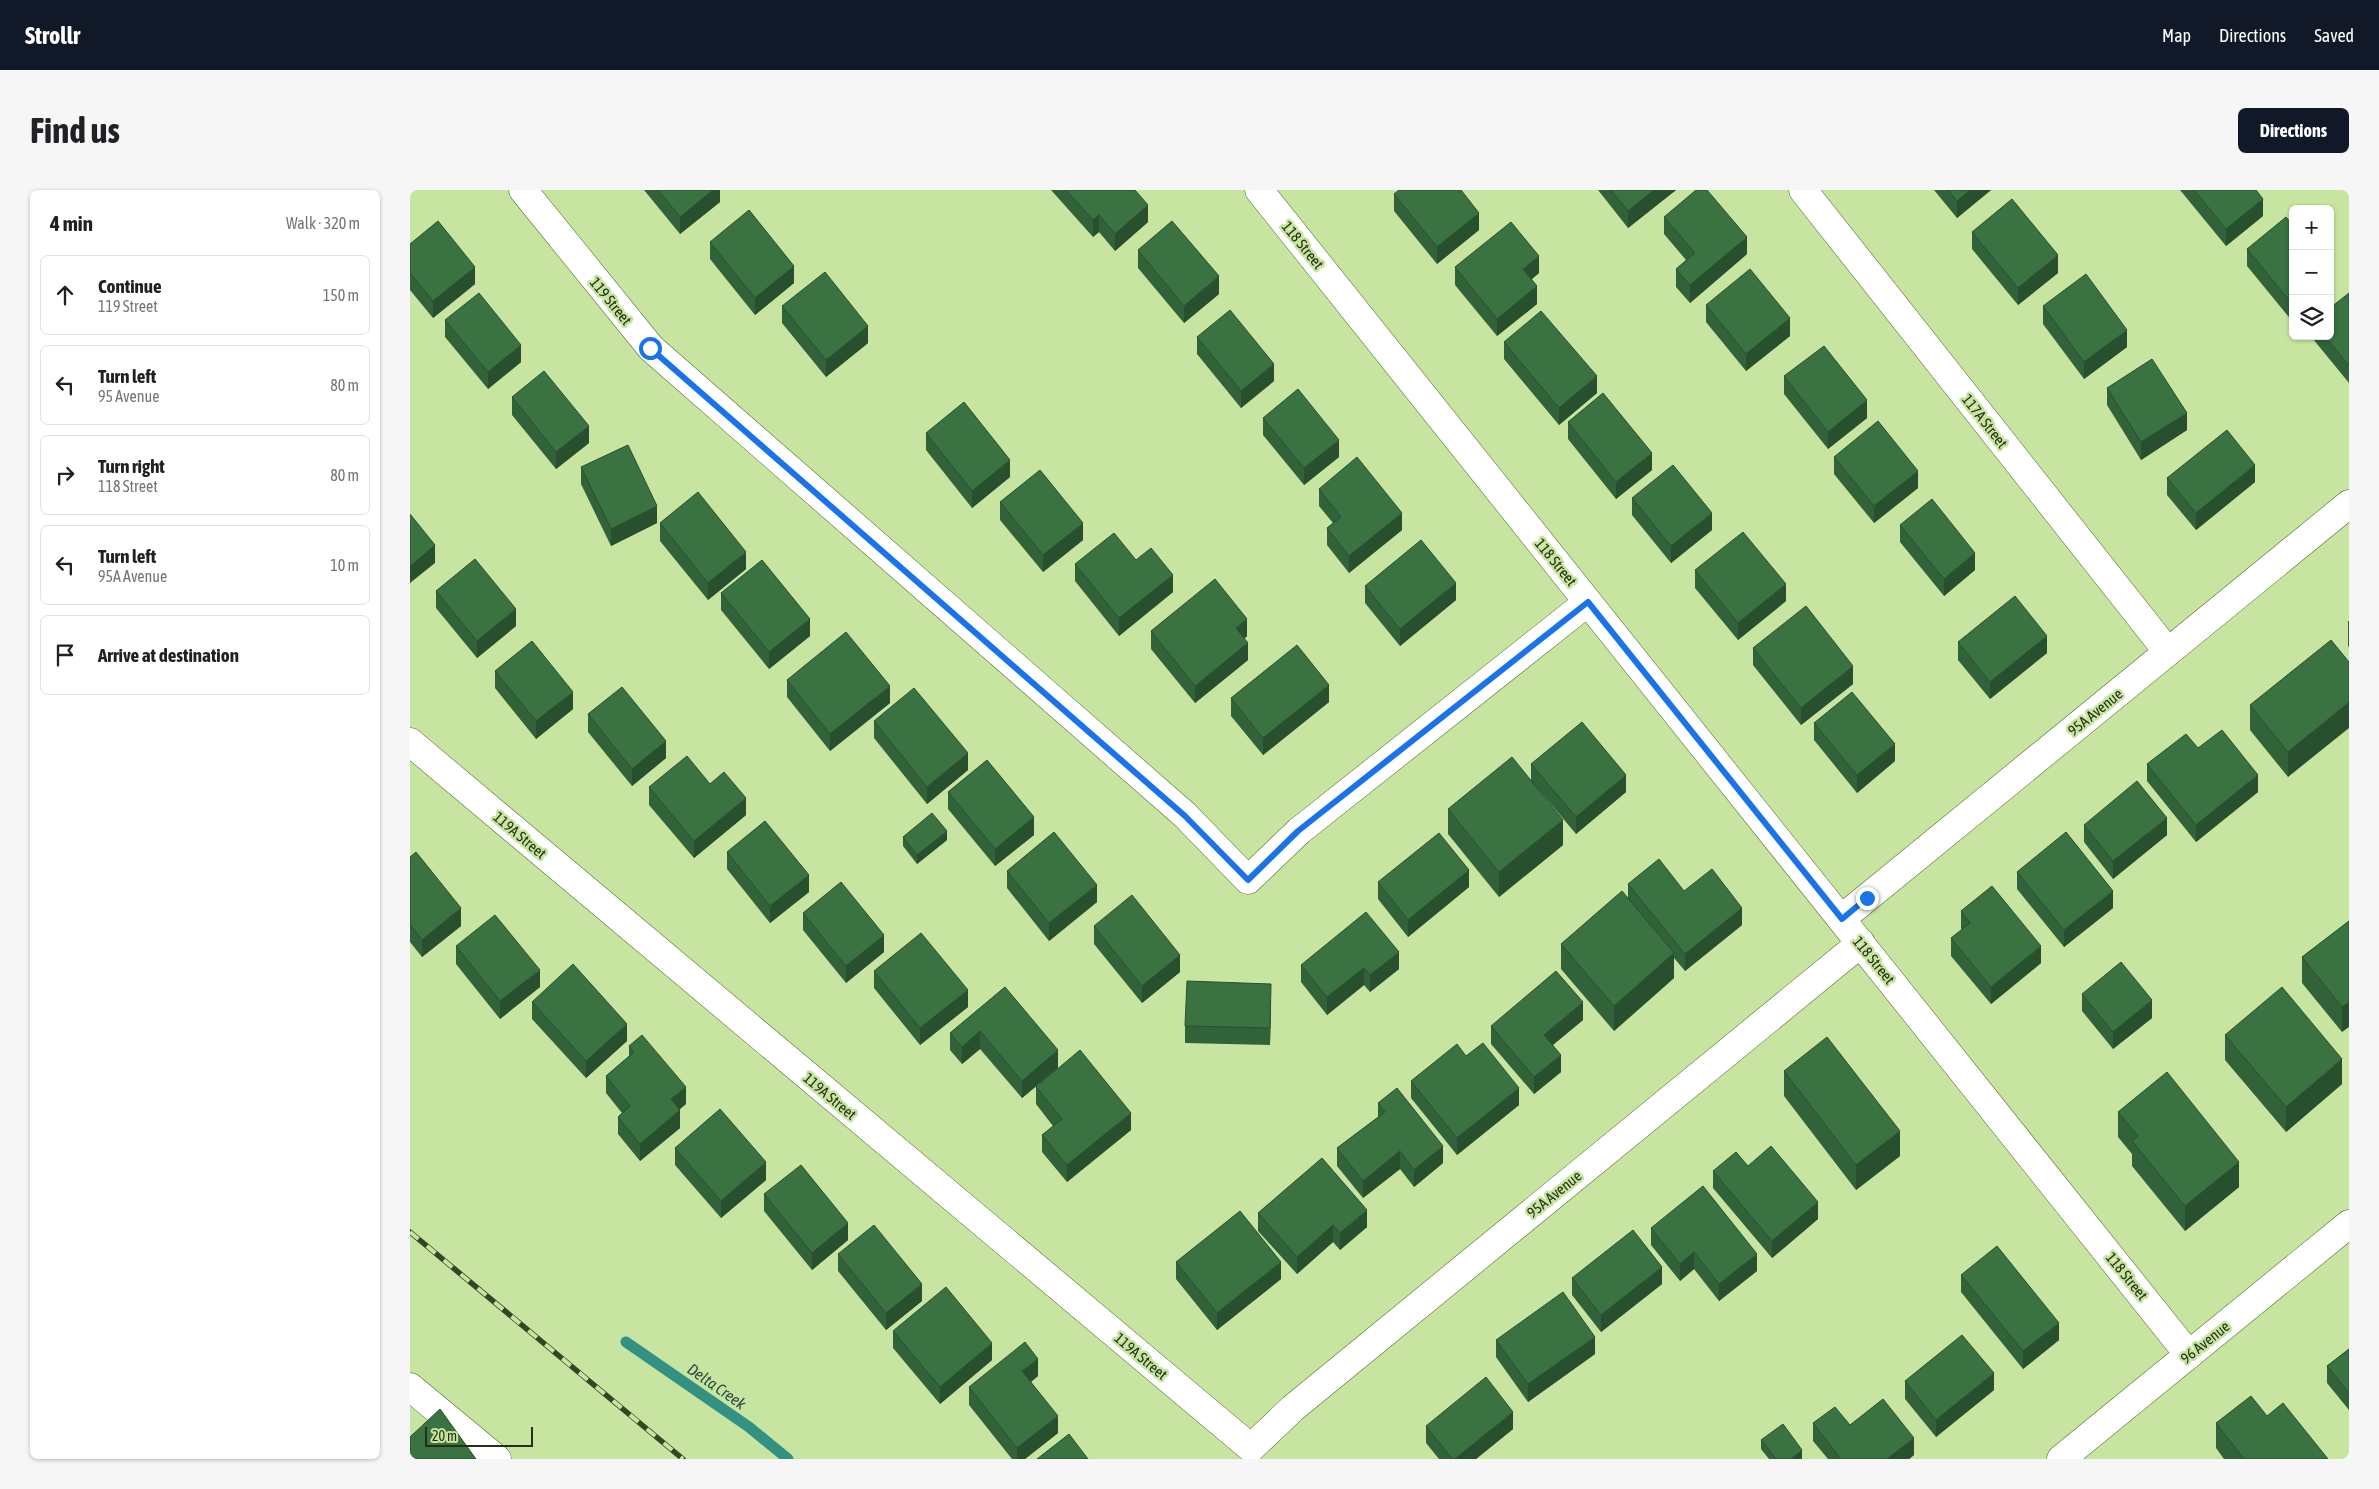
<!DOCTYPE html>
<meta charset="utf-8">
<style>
:root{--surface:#fff;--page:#f6f6f6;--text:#202124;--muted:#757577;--line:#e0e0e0;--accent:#111827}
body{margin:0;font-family:"Asap Condensed",sans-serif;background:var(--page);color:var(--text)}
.controls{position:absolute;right:15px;top:15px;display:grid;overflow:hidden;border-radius:8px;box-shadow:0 1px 4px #0004}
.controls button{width:45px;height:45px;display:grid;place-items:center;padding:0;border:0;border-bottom:1px solid var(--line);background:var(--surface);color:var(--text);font:25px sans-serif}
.scale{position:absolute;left:15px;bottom:12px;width:108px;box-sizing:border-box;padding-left:5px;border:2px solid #242f14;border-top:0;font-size:14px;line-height:18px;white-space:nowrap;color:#242f14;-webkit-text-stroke:4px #c7e5a0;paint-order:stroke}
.stop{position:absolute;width:15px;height:15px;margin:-11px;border:4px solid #1a73e8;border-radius:50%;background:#fff}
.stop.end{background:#1a73e8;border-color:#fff;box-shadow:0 1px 5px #0008}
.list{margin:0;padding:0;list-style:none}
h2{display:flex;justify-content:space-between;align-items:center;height:65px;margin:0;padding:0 20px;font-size:21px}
h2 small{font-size:16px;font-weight:400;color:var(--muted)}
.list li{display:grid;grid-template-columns:32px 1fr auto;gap:15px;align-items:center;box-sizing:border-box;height:80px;margin:0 10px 10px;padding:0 10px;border:1px solid var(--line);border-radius:8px}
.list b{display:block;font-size:19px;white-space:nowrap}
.list p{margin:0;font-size:16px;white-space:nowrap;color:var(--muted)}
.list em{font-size:16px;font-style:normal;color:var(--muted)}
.icon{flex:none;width:28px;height:28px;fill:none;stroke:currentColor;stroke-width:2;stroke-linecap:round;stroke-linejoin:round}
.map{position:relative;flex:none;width:1939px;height:1269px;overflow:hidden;border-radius:8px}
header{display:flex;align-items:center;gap:30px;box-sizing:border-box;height:70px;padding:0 25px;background:var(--accent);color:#fff}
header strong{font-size:24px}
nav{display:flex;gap:28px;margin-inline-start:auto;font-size:18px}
.intro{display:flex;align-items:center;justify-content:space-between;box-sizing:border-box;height:120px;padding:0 30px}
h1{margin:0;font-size:35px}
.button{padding:12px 22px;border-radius:8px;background:var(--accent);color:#fff;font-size:18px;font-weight:700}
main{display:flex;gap:30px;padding:0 30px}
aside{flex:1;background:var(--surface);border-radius:8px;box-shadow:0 1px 4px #0004}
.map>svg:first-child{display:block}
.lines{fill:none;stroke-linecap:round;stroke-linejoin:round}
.stream{stroke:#329182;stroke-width:11}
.minor-casing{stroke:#516a2a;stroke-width:29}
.tertiary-casing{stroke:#516a2a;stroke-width:29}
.minor{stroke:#fff;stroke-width:28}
.tertiary{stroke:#fff;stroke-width:28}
.rail-casing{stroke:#374525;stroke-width:5.5}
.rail{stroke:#c7e5a0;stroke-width:4;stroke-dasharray:11;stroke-linecap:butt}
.wall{fill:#326239}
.shaded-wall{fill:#29502e}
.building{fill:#3a7242;stroke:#29502e}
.route{stroke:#1a73e8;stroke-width:6}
.labels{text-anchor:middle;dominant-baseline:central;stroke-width:5;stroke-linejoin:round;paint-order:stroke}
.street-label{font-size:15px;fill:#242f14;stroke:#c7e5a0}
.water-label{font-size:16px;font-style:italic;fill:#2b4744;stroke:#c7e5a0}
</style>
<header>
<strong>Strollr</strong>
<nav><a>Map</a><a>Directions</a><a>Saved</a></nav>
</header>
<div class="intro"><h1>Find us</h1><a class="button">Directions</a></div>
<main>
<aside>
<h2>4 min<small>Walk · 320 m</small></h2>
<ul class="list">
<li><svg class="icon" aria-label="ahead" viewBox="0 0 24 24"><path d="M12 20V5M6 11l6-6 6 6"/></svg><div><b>Continue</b><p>119 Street</p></div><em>150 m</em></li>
<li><svg class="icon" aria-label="left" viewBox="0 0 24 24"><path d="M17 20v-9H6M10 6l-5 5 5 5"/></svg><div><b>Turn left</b><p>95 Avenue</p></div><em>80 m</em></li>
<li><svg class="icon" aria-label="right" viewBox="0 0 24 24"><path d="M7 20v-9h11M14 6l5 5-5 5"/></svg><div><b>Turn right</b><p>118 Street</p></div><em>80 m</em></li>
<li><svg class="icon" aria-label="left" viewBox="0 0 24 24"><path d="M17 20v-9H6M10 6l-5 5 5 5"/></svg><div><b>Turn left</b><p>95A Avenue</p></div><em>10 m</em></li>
<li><svg class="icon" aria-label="arrive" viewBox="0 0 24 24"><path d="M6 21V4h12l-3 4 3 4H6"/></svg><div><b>Arrive at destination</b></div></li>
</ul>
</aside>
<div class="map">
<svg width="1939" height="1269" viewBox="0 0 1939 1269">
<rect width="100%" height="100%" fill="#c7e5a0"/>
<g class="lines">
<path class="stream" d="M216,1152L339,1237L378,1269"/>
<g class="minor-casing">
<path id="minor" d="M113,0L241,158L775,625L838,690L889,641L1178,412
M849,0L1779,1165
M1393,0L1758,462
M0,552L841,1258L883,1218L1451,753
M1431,729L1939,314
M0,1197L87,1269"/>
</g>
<g class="tertiary-casing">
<path id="tertiary" d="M1651,1269L1939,1034"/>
</g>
<use href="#minor" class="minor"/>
<use href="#tertiary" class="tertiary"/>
<g class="rail-casing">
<path id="rail" d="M0,1042L273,1269"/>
</g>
<use href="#rail" class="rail"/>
</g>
<path class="wall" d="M234,0H310V12L270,44Z
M641,0H725L738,32L705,61L689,42L683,47Z
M1188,0H1266L1218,38Z
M1524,0H1581L1547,28Z
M1770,0H1846L1853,26L1816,56Z
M984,4L1069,40L1027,74L984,21Z
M1254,27L1337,64L1280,113L1266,97V79L1276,70L1254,44Z
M1883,35V132L1837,76V59Z
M1562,42L1648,83L1608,115L1562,59Z
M300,52L384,93L345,125L300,69Z
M0,54L65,94L23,128L0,100Z
M728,60L809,104L774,133L728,78Z
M1045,77L1129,83L1122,89L1127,114L1087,146L1045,95Z
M1939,103V193L1903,149V146H1920Z
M1296,115L1380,146L1336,181L1296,132Z
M372,116L458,153L416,187L372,133Z
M1633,116L1717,157L1674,189L1633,134Z
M35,130L111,172L78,199L35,147Z
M787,147L864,191L831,218L787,164Z
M1094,152L1187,203L1149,235L1094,169Z
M1374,186L1457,228L1418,259L1374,204Z
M1697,198L1777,240L1731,270L1697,215Z
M102,207L179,253L146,279L102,225Z
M853,228L929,267L894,295L853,245Z
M1158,232L1242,280L1206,309L1158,249Z
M516,243L600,287L562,318L516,260Z
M1424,267L1508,298L1464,333L1424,284Z
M171,277L247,333L201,356L171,294Z
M1757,288L1845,292L1786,340L1757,305Z
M909,299L992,340L939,383L917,355V338L923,333L909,316Z
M1222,308L1302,340L1261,373L1222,325Z
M590,312L673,350L633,382L590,330Z
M250,333L336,379L298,410L250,351Z
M1490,335L1565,380L1534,406L1490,352Z
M726,370L763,402L709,446L665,391V374Z
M1285,380L1376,411L1328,450L1285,398Z
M955,396L1046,410L990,456L955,413Z
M26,401L106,436L67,468L26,418Z
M311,403L400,446L359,479L311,420Z
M1938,431H1939V457L1938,456Z
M741,441L837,446L834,449L838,470L785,513L741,459Z
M1548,452L1637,463L1580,509L1548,470Z
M1343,458L1443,494L1391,535L1343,475Z
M1939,472L1878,587L1840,540V515Z
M85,481L163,519L126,549L85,498Z
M377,490L480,513L420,561L377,507Z
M821,508L919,512L853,565L821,526Z
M178,524L256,568L222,596L178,542Z
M464,531L558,580L517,614L464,548Z
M1404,533L1485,571L1447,603L1404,550Z
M1788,558L1848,602L1786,652L1737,591V574Z
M1121,574L1216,602L1166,644L1129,600L1153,655L1089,707L1038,644V619L1121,591Z
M300,594L336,625L284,668L239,615V597Z
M538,602L624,645L585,676L538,619Z
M1674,635L1757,645L1703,689L1674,652Z
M493,647L537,650L507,674L493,656Z
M317,662L399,702L360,733L317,679Z
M0,667L51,736L12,767L0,752Z
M597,681L687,712L639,751L597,698Z
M1607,682L1703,718L1654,757L1607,699Z
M968,692L1059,697L998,747L968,709Z
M1218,694L1274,701L1332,735L1275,781L1264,768V788L1204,841L1151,779V754L1218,709Z
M1551,721L1631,773L1581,814L1541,766V748L1552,740L1551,738Z
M393,723L474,762L436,793L393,740Z
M1939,731L1932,842L1892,793V767Z
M684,736L770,782L732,813L684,754Z
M46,756L130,797L90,829L46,774Z
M891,775L989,779L960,802L954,795L917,825L891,792Z
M464,781L558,817L510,855L464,798Z
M595,797L648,878L612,908L570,859L552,874L540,860V843Z
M1672,804L1742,828L1703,859L1672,821Z
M861,811L860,855L775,853V836Z
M122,812L217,851L176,888L122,829Z
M1173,830L1143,855L1151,882L1124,904L1081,854V836Z
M1815,845L1932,894L1876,942L1815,870Z
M219,856L276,914L270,919V938L230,971L208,944V927L212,923L196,903V886L219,866Z
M1056,866L1109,915L1047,965L1001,908V891Z
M1374,881L1490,966L1446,1000L1374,906Z
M626,897L721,940L657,992L632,962V945L643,936L626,914Z
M968,913L1033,973L1004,997L990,979L953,1008L927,976V958L968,927Z
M1708,922L1829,997L1775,1041L1722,976V964L1708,947Z
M265,958L356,990L311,1028L265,975Z
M1338,976L1408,1029L1362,1068L1303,998V981Z
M354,1004L438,1050L402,1080L354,1021Z
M848,1023L957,1037L930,1060L923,1052L887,1084L848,1041Z
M1241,1038L1347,1081L1309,1111L1284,1079L1270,1091L1241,1055Z
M428,1064L512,1111L476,1140L428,1081Z
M766,1072L871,1089L807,1140L766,1089Z
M1551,1085L1649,1150L1613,1179L1551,1102Z
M1162,1088L1252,1094L1191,1142L1162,1105Z
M483,1141L582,1170L530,1214L483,1158Z
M1086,1150L1185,1164L1118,1212L1086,1167Z
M1939,1159V1220L1917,1193V1176Z
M628,1186L621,1192L648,1243L615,1269H602L559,1215V1197Z
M1495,1191L1584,1200L1526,1247L1495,1209Z
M1857,1226L1918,1269H1814L1806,1258V1233Z
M1403,1233L1440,1235L1504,1265L1499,1269H1418L1403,1251Z
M1016,1236L1103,1239L1066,1269H1029L1016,1253Z
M1351,1250L1392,1269H1359L1351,1259Z"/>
<path class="shaded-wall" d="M303,0H310V12L270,44V27Z
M1244,0H1266L1218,38V21Z
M1560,0H1581L1547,28V11Z
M1853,9V26L1816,56V39Z
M738,15V32L705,61V44Z
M1069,23V40L1027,74V57Z
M689,25V42L683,47V30Z
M1337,47V64L1280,113V95Z
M1648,65V83L1608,115V98Z
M1129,66V83L1113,96V79Z
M384,76V93L345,125V108Z
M65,77V94L23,128V111Z
M1922,84V101L1920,102V85Z
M809,86V104L774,133V116Z
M1127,96V114L1087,146V129Z
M1380,128V146L1336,181V164Z
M458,136V153L416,187V170Z
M1717,140V157L1674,189V172Z
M111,155V172L78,199V182Z
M864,174V191L831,218V201Z
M1187,186V203L1149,235V218Z
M1457,210V228L1418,259V242Z
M1777,223V240L1731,270V252Z
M179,236V253L146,279V262Z
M929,250V267L894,295V278Z
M1242,263V280L1206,309V292Z
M600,270V287L562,318V301Z
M1845,275V292L1786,340V323Z
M1508,281V298L1464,333V316Z
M247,316V333L201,356V339Z
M992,323V340L939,383V366Z
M1302,323V340L1261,373V356Z
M673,333V350L633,382V365Z
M25,355V373L0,393V376Z
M336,362V379L298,410V393Z
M1565,363V380L1534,406V389Z
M763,385V402L709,446V428Z
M1046,393V410L990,456V439Z
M1376,394V411L1328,450V433Z
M106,419V436L67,468V451Z
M400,429V446L359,479V462Z
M837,429V446L826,456V438Z
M1637,446V463L1580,509V492Z
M838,453V470L785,513V496Z
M1443,476V494L1391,535V518Z
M919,495V512L853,565V548Z
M480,496V513L420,561V544Z
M163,502V519L126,549V531Z
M1939,512V538L1878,587V562Z
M256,551V568L222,596V579Z
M1485,554V571L1447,603V585Z
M558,563V580L517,614V597Z
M1216,585V602L1166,644V627Z
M1848,585V602L1786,652V635Z
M336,608V625L284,668V651Z
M624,627V645L585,676V659Z
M1757,628V645L1703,689V671Z
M1153,630V655L1089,707V682Z
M537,641V650L507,674V665Z
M1059,680V697L998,747V730Z
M399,685V702L360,733V716Z
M687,695V712L639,751V733Z
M1703,701V718L1654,757V740Z
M51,718V736L12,767V750Z
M1332,718V735L1275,781V764Z
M474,745V762L436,793V776Z
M1631,756V773L1581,814V797Z
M989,762V779L960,802V785Z
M1264,763V788L1204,841V816Z
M770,765V782L732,813V796Z
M954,778V795L917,825V807Z
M130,780V797L90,829V811Z
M861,794V811L860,855V838Z
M558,800V817L510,855V838Z
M1742,810V828L1703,859V842Z
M1173,812V830L1134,862V845Z
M1939,812V837L1932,842V817Z
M217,834V851L176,888V871Z
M570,841V859L552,874V857Z
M648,860V878L612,908V891Z
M1151,865V882L1124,904V887Z
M1932,869V894L1876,942V917Z
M276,897V914L261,926V909Z
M1109,898V915L1047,965V948Z
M270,920V938L230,971V954Z
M721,923V940L657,992V975Z
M1490,941V966L1446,1000V975Z
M1033,956V973L1004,997V980Z
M990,961V979L953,1008V991Z
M356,972V990L311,1028V1011Z
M1829,972V997L1775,1041V1016Z
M1408,1012V1029L1362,1068V1051Z
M957,1020V1037L930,1060V1043Z
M438,1033V1050L402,1080V1063Z
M923,1035V1052L887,1084V1067Z
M1284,1062V1079L1270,1091V1074Z
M1347,1064V1081L1309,1111V1094Z
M871,1072V1089L807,1140V1123Z
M1252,1077V1094L1191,1142V1125Z
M512,1094V1111L476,1140V1123Z
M1649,1133V1150L1613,1179V1161Z
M1185,1147V1164L1118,1212V1194Z
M582,1153V1170L530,1214V1197Z
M628,1169V1186L612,1199V1181Z
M1584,1183V1200L1526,1247V1230Z
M1103,1222V1239L1066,1269H1045Z
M648,1226V1243L615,1269H607V1258Z
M1504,1248V1265L1499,1269H1477Z
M1392,1260V1269H1381Z"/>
<path class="building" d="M248,0H303L270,27Z
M656,0H725L738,15L705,44L689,25L683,30Z
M989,0H1051L1069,23L1027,57L984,4Z
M1201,0H1244L1218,21Z
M1286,0H1297L1337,47L1280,95L1266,79L1285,63L1254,27Z
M1538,0H1560L1547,11Z
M1784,0H1846L1853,9L1816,39Z
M1602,9L1648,65L1608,98L1562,42Z
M339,20L384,76L345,108L300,52Z
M1876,27L1883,35V115L1837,59Z
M28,31L65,77L23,111L0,83V54Z
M762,31L809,86L774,116L728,60Z
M1101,32L1129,66L1113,79L1127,96L1087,129L1045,77Z
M1340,79L1380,128L1336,164L1296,115Z
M415,82L458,136L416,170L372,116Z
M1676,84L1717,140L1674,172L1633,116Z
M69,103L111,155L78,182L35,130Z
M1939,103V176L1915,146H1920V118Z
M820,120L864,174L831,201L787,147Z
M1131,121L1187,186L1149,218L1094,152Z
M1414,156L1457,210L1418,242L1374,186Z
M1742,169L1777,223L1731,252L1697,198Z
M134,181L179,236L146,262L102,207Z
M888,199L929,250L894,278L853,228Z
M1193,203L1242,263L1206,292L1158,232Z
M554,212L600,270L562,301L516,243Z
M1468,231L1508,281L1464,316L1424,267Z
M1817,240L1845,275L1786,323L1757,288Z
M218,255L247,316L201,339L171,277Z
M947,267L992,323L939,366L917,338L931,327L909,299Z
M1263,275L1302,323L1261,356L1222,308Z
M630,280L673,333L633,365L590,312Z
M288,302L336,362L298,393L250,333Z
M1522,309L1565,363L1534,389L1490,335Z
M0,324L25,355L0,376Z
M1333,342L1376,394L1328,433L1285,380Z
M704,343L726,370L741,358L763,385L709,428L665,374Z
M1011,350L1046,393L990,439L955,396Z
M65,369L106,419L67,451L26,401Z
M352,370L400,429L359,462L311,403Z
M805,389L837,429L826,438L838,453L785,496L741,441Z
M1605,406L1637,446L1580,492L1548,452Z
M1396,416L1443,476L1391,518L1343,458Z
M436,442L480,496L420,544L377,490Z
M1921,450L1939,472V512L1878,562L1840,515Z
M122,451L163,502L126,531L85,481Z
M887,455L919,495L853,548L821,508Z
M212,497L256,551L222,579L178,524Z
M504,498L558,563L517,597L464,531Z
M1442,502L1485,554L1447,585L1404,533Z
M1172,532L1216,585L1166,627L1121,574Z
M1812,540L1848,585L1786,635L1737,574L1776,544L1788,558Z
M277,566L300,594L314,582L336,608L284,651L239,597Z
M1102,567L1153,630L1089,682L1038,619Z
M577,570L624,627L585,659L538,602Z
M1727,591L1757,628L1703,671L1674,635Z
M522,623L537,641L507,665L493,647Z
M355,631L399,685L360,716L317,662Z
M644,642L687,695L639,733L597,681Z
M1656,642L1703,701L1654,740L1607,682Z
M1029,643L1059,680L998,730L968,692Z
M6,662L51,718L12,750L0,734V667Z
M1249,669L1274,701L1302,679L1332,718L1275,764L1218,694Z
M431,692L474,745L436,776L393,723Z
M1582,696L1631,756L1581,797L1541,748L1560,733L1551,721Z
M1212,701L1264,763L1204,816L1151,754Z
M722,705L770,765L732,796L684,736Z
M956,722L989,762L960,785L954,778L917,807L891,775Z
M85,725L130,780L90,811L46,756Z
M1939,731V812L1932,817L1892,767Z
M511,743L558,800L510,838L464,781Z
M1711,772L1742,810L1703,842L1672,804Z
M163,774L217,834L176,871L122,812Z
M1146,781L1173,812L1134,845L1151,865L1124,887L1081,836Z
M777,791L861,794L860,838L775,836Z
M595,797L648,860L612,891L570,841L552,857L540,843Z
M1872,797L1932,869L1876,917L1815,845Z
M232,845L276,897L261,909L270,920L230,954L208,927L220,916L196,886L224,862L219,856Z
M1417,847L1490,941L1446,975L1374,881Z
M1073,853L1109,898L1047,948L1001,891L1047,854L1056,866Z
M670,860L721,923L657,975L632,945L652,929L626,897Z
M1757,882L1829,972L1775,1016L1722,951L1728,946L1708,922Z
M987,898L1033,956L1004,980L990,961L953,991L927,958L975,922L968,913Z
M310,919L356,972L311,1011L265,958Z
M1361,956L1408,1012L1362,1051L1303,981L1326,962L1338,976Z
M912,968L957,1020L930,1043L923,1035L887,1067L848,1023Z
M391,975L438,1033L402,1063L354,1004Z
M1293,996L1347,1064L1309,1094L1284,1062L1270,1074L1241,1038Z
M830,1021L871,1072L807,1123L766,1072Z
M464,1035L512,1094L476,1123L428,1064Z
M1223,1040L1252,1077L1191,1125L1162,1088Z
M1587,1056L1649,1133L1613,1161L1551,1085Z
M536,1097L582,1153L530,1197L483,1141Z
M1153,1102L1185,1147L1118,1194L1086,1150Z
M1552,1145L1584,1183L1526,1230L1495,1191Z
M615,1152L628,1169L612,1181L648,1226L607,1258L559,1197Z
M1939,1159V1203L1917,1176Z
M1076,1187L1103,1222L1045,1269H1042L1016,1236Z
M1841,1206L1857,1226L1873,1213L1918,1269H1834L1806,1233Z
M1473,1209L1504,1248L1477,1269H1431L1403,1233L1425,1217L1440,1235Z
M30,1219L66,1269H0V1247Z
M1373,1234L1392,1260L1381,1269H1366L1351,1250Z
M659,1244L678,1269H627Z"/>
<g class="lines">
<path class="route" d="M240,158L775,626L838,690L888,641L1178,412L1432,729L1457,708"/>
</g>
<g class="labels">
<g class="street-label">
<text transform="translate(893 55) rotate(51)">118 Street</text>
<text transform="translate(201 111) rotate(51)">119 Street</text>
<text transform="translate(1575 231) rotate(52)">117A Street</text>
<text transform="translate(1146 372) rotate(51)">118 Street</text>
<text transform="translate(1685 522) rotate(-39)">95A Avenue</text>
<text transform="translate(110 645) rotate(40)">119A Street</text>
<text transform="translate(1464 770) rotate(51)">118 Street</text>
<text transform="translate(420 906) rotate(40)">119A Street</text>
<text transform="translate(1144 1004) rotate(-39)">95A Avenue</text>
<text transform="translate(1717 1086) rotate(51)">118 Street</text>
<text transform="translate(1795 1152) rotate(-39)">96 Avenue</text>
<text transform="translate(731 1166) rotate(40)">119A Street</text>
</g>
<g class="water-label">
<text transform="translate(307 1196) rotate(35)">Delta Creek</text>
</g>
</g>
</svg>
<div class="controls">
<button>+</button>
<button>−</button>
<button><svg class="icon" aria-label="layers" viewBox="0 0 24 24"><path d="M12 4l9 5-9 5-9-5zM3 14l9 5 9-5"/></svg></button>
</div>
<div class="scale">20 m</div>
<div class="stop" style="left:240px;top:158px"></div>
<div class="stop end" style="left:1457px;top:708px"></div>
</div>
</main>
